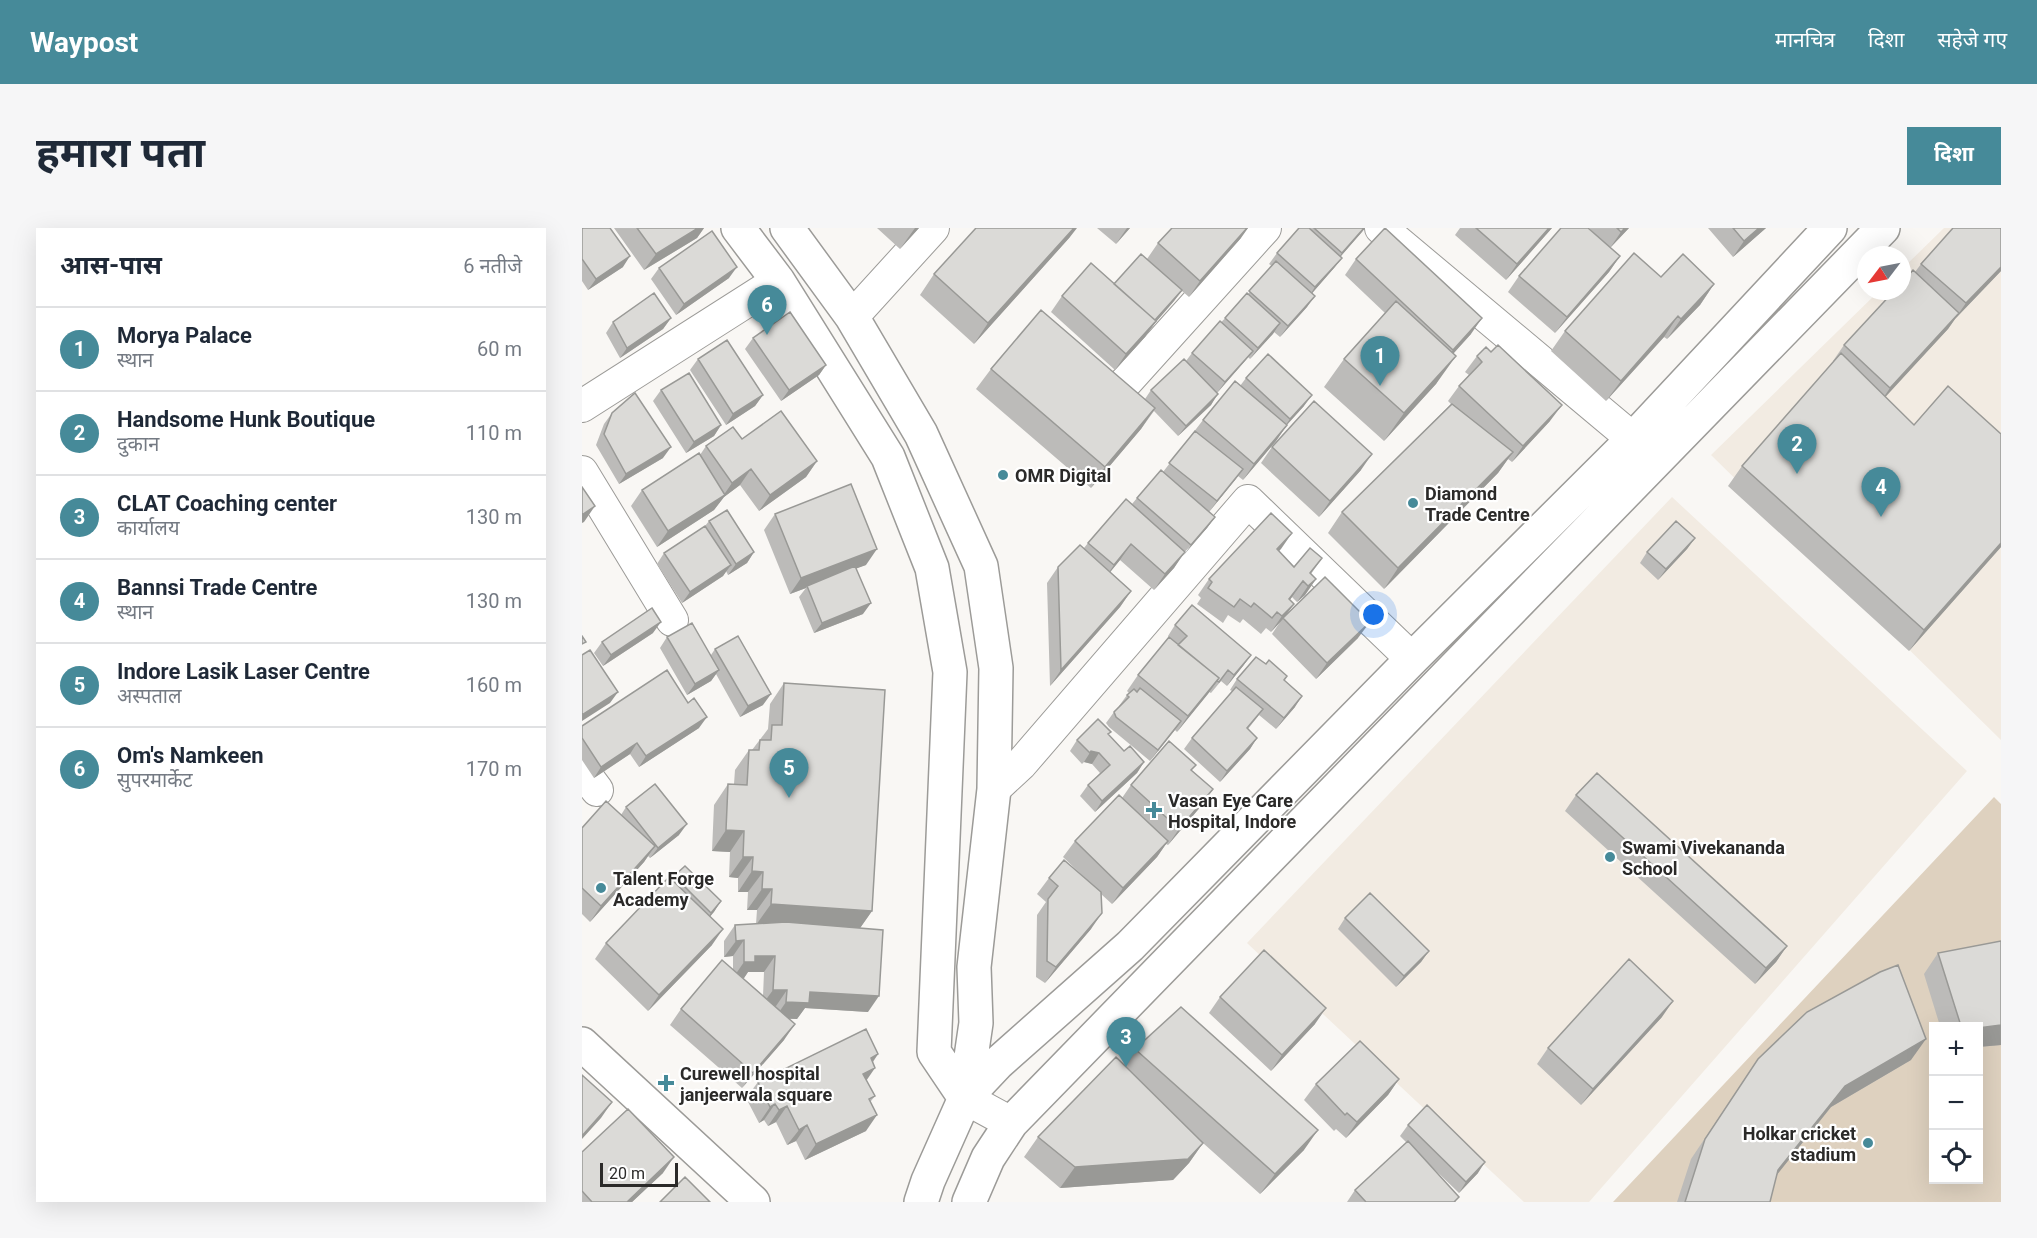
<!DOCTYPE html>
<html lang="hi">
<meta charset="utf-8">
<style>
:root{--surface:#fff;--page:#f6f6f7;--text:#1f2937;--muted:#747a83;--line:#e0e1e3;--accent:#468a99}
body{margin:0;font-family:Roboto,"Noto Sans Devanagari",sans-serif;background:var(--page);color:var(--text)}
.controls{position:absolute;right:18px;bottom:18px;display:grid;overflow:hidden;border-radius:0px;box-shadow:0 6px 24px #0002}
.controls button{width:54px;height:54px;display:grid;place-items:center;padding:0;border:0;border-bottom:2px solid var(--line);background:var(--surface);color:var(--text);font:30px sans-serif}
.compass{position:absolute;left:1275px;top:18px;width:54px;height:54px;border-radius:50%;background:var(--surface);box-shadow:0 6px 24px #0002;rotate:238deg}
.scale{position:absolute;left:18px;bottom:15px;width:78px;box-sizing:border-box;padding-left:6px;border:3px solid #2b2a29;border-top:0;font-size:16px;line-height:21px;white-space:nowrap;color:#2b2a29;-webkit-text-stroke:4px #fff;paint-order:stroke}
.you{position:absolute;left:792px;top:387px;width:21px;height:21px;margin:-15px;border:4px solid #fff;border-radius:50%;background:#1a73e8;box-shadow:0 0 0 9px #1a73e833}
.badge{display:grid;place-items:center;width:39px;height:39px;border-radius:50%;background:var(--accent);color:#fff;font-size:20px;font-weight:700}
.pin{position:absolute;translate:-50% -50px;filter:drop-shadow(0 2px 3px #0008)}
.pin::after{content:'';position:absolute;top:32px;width:21px;height:18px;background:inherit;clip-path:polygon(0 0,100% 0,50% 100%)}
.list{margin:0;padding:0;list-style:none}
h2{display:flex;justify-content:space-between;align-items:center;height:78px;margin:0;padding:0 24px;font-size:26px}
h2 small{font-size:20px;font-weight:400;color:var(--muted)}
.list li{display:grid;grid-template-columns:39px 1fr auto;gap:18px;align-items:center;box-sizing:border-box;height:84px;padding:0 24px;border-top:2px solid var(--line)}
.list b{display:block;font-size:22px;white-space:nowrap}
.list p{margin:0;font-size:20px;white-space:nowrap;color:var(--muted)}
.list em{font-size:20px;font-style:normal;color:var(--muted)}
.icon{flex:none;width:33px;height:33px;fill:none;stroke:currentColor;stroke-width:2;stroke-linecap:round;stroke-linejoin:round}
.map{position:relative;flex:none;width:1419px;height:974px;overflow:hidden;border-radius:0px}
header{display:flex;align-items:center;gap:36px;box-sizing:border-box;height:84px;padding:0 30px;background:var(--accent);color:#fff}
header strong{font-size:28px}
nav{display:flex;gap:33px;margin-inline-start:auto;font-size:21px}
.intro{display:flex;align-items:center;justify-content:space-between;box-sizing:border-box;height:144px;padding:0 36px}
h1{margin:0;font-size:42px}
.button{padding:15px 27px;border-radius:0px;background:var(--accent);color:#fff;font-size:21px;font-weight:700}
main{display:flex;gap:36px;padding:0 36px}
aside{flex:1;background:var(--surface);border-radius:0px;box-shadow:0 6px 24px #0002}
.map>svg:first-child{display:block}
.built{fill:#f2ebe2}
.green{fill:#ded1bf;fill-rule:evenodd}
.lines{fill:none;stroke-linecap:round;stroke-linejoin:round}
.street-casing{stroke:#9c9b98;stroke-width:34}
.secondary-casing{stroke:#9c9b98;stroke-width:36}
.street{stroke:#fff;stroke-width:32}
.secondary{stroke:#fff;stroke-width:33}
.wall{fill:#bcbbb9;fill-rule:evenodd}
.shaded-wall{fill:#999996}
.building{fill:#dbdad7;stroke:#999996;stroke-width:1.5}
.poi-dot{fill:#468a99;stroke:#fff;stroke-width:2}
.labels{text-anchor:middle;dominant-baseline:central;stroke-width:4.5;stroke-linejoin:round;paint-order:stroke}
.poi-label{font-size:18px;font-weight:bold;fill:#2b2a29;stroke:#fff;text-anchor:start}
</style>
<header>
<strong>Waypost</strong>
<nav><a>मानचित्र</a><a>दिशा</a><a>सहेजे गए</a></nav>
</header>
<div class="intro"><h1>हमारा पता</h1><a class="button">दिशा</a></div>
<main>
<aside>
<h2>आस-पास<small>6 नतीजे</small></h2>
<ul class="list">
<li><span class="badge">1</span><div><b>Morya Palace</b><p>स्थान</p></div><em>60 m</em></li>
<li><span class="badge">2</span><div><b>Handsome Hunk Boutique</b><p>दुकान</p></div><em>110 m</em></li>
<li><span class="badge">3</span><div><b>CLAT Coaching center</b><p>कार्यालय</p></div><em>130 m</em></li>
<li><span class="badge">4</span><div><b>Bannsi Trade Centre</b><p>स्थान</p></div><em>130 m</em></li>
<li><span class="badge">5</span><div><b>Indore Lasik Laser Centre</b><p>अस्पताल</p></div><em>160 m</em></li>
<li><span class="badge">6</span><div><b>Om's Namkeen</b><p>सुपरमार्केट</p></div><em>170 m</em></li>
</ul>
</aside>
<div class="map">
<svg width="1419" height="974" viewBox="0 0 1419 974">
<rect width="100%" height="100%" fill="#f9f7f4"/>
<path class="built" d="M1362,0H1419V512L1129,227L1297,63H1320V41Z
M1090,269L1385,543L1007,974H942L665,715Z"/>
<path class="green" d="M1412,569L1419,576V974H1031ZM1352,798H1396V952H1352Z"/>
<g class="lines">
<g class="street-casing">
<path id="street" d="M799,0L1051,211
M270,89L351,0
M534,165L683,0
M0,178L196,53
M0,244L90,392
M0,542L15,562
M412,561L439,536L666,273L830,431
M383,870L429,895"/>
</g>
<g class="secondary-casing">
<path id="secondary" d="M156,0L196,53L306,229L350,340L368,444L352,824L383,870
M205,0L270,89L339,206L399,338L414,440L412,561L392,739L394,795L383,870L346,953L339,974
M0,816L171,974
M383,870L416,835L548,718L830,431L1051,211L1248,0
M387,974L406,930L429,895L1301,0"/>
</g>
<use href="#street" class="street"/>
<use href="#secondary" class="secondary"/>
</g>
<path class="wall" d="M32,0H122L115,10L62,42Z
M295,0H337L318,21Z
M515,0H548L534,16Z
M717,0H783L759,28L760,30L752,40L730,65L725,79L698,109L692,104L668,131L666,129L635,165L629,177L596,208L572,183L559,201L509,260L394,161L409,141L563,171L569,162L604,133L610,125L666,66L690,38L687,36L695,25Z
M878,0H970L924,52L873,7Z
M1007,0H1047L1028,20L1038,28L1027,44L973,105L926,64L937,48L1014,7Z
M1126,0H1184L1151,29Z
M1419,0V43L1373,91L1366,101L1303,168L1332,197L1419,206V319L1327,423L1146,258L1160,238L1252,134L1251,133L1262,117L1333,44L1339,36Z
M0,1L41,39L6,62L0,53Z
M488,9L392,116L338,67L352,46Z
M659,10L607,69L600,63L592,73L573,95L563,109L533,142L469,84L480,68L532,56L565,31L576,15Z
M774,31L889,106L871,126L854,156L802,213L742,159L762,131L803,85L763,47Z
M77,40L147,50L94,87L69,51Z
M1079,49L1132,56L1118,77L1085,111L1082,109L1024,173L969,123L983,103Z
M89,90L81,101L38,130L24,105L31,94Z
M171,110L244,137L237,147L199,173L163,121Z
M895,128L968,193L930,234L926,231L916,245L802,361L746,305L760,284L869,176L866,173L877,158L887,147L883,144Z
M116,131L181,167L173,178L144,197L108,142Z
M664,150L722,178L705,197L694,213L661,252L656,248L627,284L633,289L625,300L600,327L592,340L572,362L538,332L528,344L549,363L538,379L468,458L465,355L476,339L502,320L506,315L550,276L555,270L581,244L621,192L658,158Z
M79,162L139,197L132,208L104,225L71,173Z
M30,185L81,230L37,256L14,217L22,196Z
M160,211L235,233L224,249L177,283L158,257L142,269L132,282L75,319L49,278L60,262L118,227L124,218Z
M690,219L779,242L737,289L679,235Z
M193,286L284,337L274,340L281,386L232,405L217,369L224,360L208,366L182,302Z
M127,293L172,324L165,335L146,347L144,343L141,348L100,375L75,336L82,325L123,298Z
M1113,310L1105,321L1076,352L1058,335L1065,324Z
M697,323L712,339L740,330L729,346L734,351L723,367L715,374L710,369L708,372L703,388L776,410L734,451L690,406L698,394L689,404L684,400L679,406L661,391L658,395L646,387L641,395L615,376L619,370L616,367L627,351Z
M593,397L669,427L661,438L645,458L639,453L629,465L627,464L595,504L593,502L568,533L527,499L524,495L532,484L538,478H537L545,467L547,465L545,463L556,447L587,409L586,408Z
M71,405L21,438L12,425L20,414Z
M85,409L129,427L133,421L181,477L158,489L134,446L129,453L105,467L78,420Z
M684,436L705,448L702,453L713,479L694,501L677,487L666,501L675,510L668,521L638,554L602,521L610,510L650,463L648,462L655,451Z
M202,455L290,683L278,700L286,784L223,780L215,791H207L202,812L160,860L88,797L99,781L151,742V728L142,729V713L153,697L174,696L175,682H165L166,664H156V650L147,649L148,624L130,623L132,577L146,556H152L153,542L167,522H170L186,501L188,476ZM166,744H182L181,768L160,750H162Z
M0,498L117,500L57,539L48,526L12,550L0,532Z
M527,507L542,523L562,534L555,545L513,584L498,568L506,557L518,545L510,536L502,534L500,536L488,523L495,512Z
M610,543L620,577L586,617L584,616L575,629L530,676L519,666L509,701L463,755L454,749L455,687L464,674L455,666L467,650L505,652L481,629L493,613L540,570L549,557Z
M994,567L1205,718L1194,734L1173,756L983,583Z
M44,579L97,607L68,630L66,628L62,634L8,694L0,686V600L39,587Z
M92,648L139,673L128,689L130,717L66,783L13,731L24,715L90,652Z
M763,690L847,723L839,734L814,759L756,701Z
M1419,713V817L1396,819V798H1358L1342,746L1356,725Z
M638,769L733,796L689,843L627,785Z
M1080,789L999,877L955,836L966,820Z
M553,821L722,922L678,966L621,915L607,935L591,952L478,960L442,929L456,909L542,837Z
M296,826L291,834L284,853L293,868L289,873L284,903L223,932L214,913L205,917L194,894L186,898L182,892L177,895L164,870L176,854Z
M1176,831L1329,832L1249,879L1195,946L1188,974H1095L1109,931Z
M817,851L806,867L764,910L754,901L752,903L722,872L734,856Z
M826,897L896,945L877,965L847,936L874,974H765L773,962L825,915L818,908Z
M0,924L81,945L50,974H0Z"/>
<path class="shaded-wall" d="M116,0H122L115,10L62,42L74,26Z
M333,0H337L318,21Z
M492,0H495L488,9L392,116L406,95Z
M545,0H548L534,16Z
M665,0H666L659,10L607,69L618,53Z
M782,0H783L780,4L752,36L760,25Z
M967,0H970L924,52L935,36Z
M1043,0H1047L1028,20L1039,4Z
M1177,0H1184L1151,29L1162,13Z
M48,28L41,39L6,62L14,51Z
M1038,28L1027,44L973,105L985,89Z
M760,30L752,40L726,70L733,59Z
M155,39L147,50L94,87L102,76Z
M1419,39V43L1373,91L1366,101L1297,176L1308,160L1377,85L1384,75Z
M1132,56L1118,77L1085,111L1099,91Z
M600,62L592,73L573,95L563,109L533,142L544,126Z
M733,68L725,79L698,109L706,98Z
M1096,88L1082,109L1024,173L1039,153Z
M89,90L81,101L38,130L45,120Z
M900,90L889,106L860,138L871,122Z
M698,95L691,106L668,131L676,120Z
M671,123L663,133L635,165L643,154Z
M874,128L854,156L802,213L822,185Z
M244,137L237,147L199,173L207,162Z
M636,166L629,177L596,208L604,198Z
M181,167L173,178L144,197L151,186Z
M730,167L722,178L700,202L708,191Z
M980,177L968,193L930,234L941,218Z
M573,180L559,201L509,260L523,239Z
M139,197L132,208L104,225L112,214Z
M705,197L694,213L661,252L672,236Z
M89,219L81,230L37,256L44,246Z
M931,224L916,245L802,361L816,340Z
M790,226L779,242L737,289L748,273Z
M235,233L224,249L177,283L188,267Z
M169,241L158,257L142,269L132,282L75,319L86,303L141,268L150,255Z
M661,241L653,252L627,284L635,273Z
M13,278L2,294L0,295V287Z
M633,289L625,300L601,328L609,317Z
M710,305L699,321L684,337L695,321Z
M1113,310L1105,321L1076,352L1084,341Z
M1419,315V319L1327,423L1342,402Z
M549,316L538,332L521,353L532,337Z
M295,321L284,337L225,359V358L224,360L208,366L219,350Z
M172,324L165,335L146,347L154,336Z
M603,324L592,340L572,362L583,346Z
M149,337L141,348L100,375L108,364Z
M734,351L723,367L715,374L726,358Z
M721,353L710,369L695,387L707,371Z
M549,363L538,379L468,458L479,442Z
M289,375L281,386L232,405L240,395Z
M712,376L702,390L689,404L700,388Z
M79,394L71,405L21,438L29,427Z
M788,394L776,410L734,451L745,435Z
M669,427L661,438L645,458L652,447Z
M137,442L129,453L105,467L113,456Z
M637,450L626,466L595,504L606,488Z
M36,464L28,475L0,493V487Z
M189,466L181,477L158,489L166,478Z
M720,468L713,479L694,501L702,490Z
M125,489L117,500L57,539L64,528Z
M599,493L591,504L568,533L576,522Z
M675,510L668,521L638,554L645,543Z
M55,515L48,526L12,550L19,539Z
M509,523L517,525L510,536L502,534Z
M562,534L555,545L513,584L520,573Z
M631,561L620,577L586,617L597,601Z
M105,596L97,607L68,630L76,620Z
M144,602L162,603L148,624L130,623Z
M586,613L575,629L530,676L541,660Z
M73,618L62,634L8,694L19,678Z
M161,629H171L156,650L147,649Z
M170,643L181,644L166,664H156Z
M180,661H190L175,682H165Z
M139,673L132,684L121,696L129,685Z
M189,676L290,683L276,703L174,697Z
M520,685L509,701L463,755L474,739Z
M141,701L130,717L66,783L77,767Z
M162,712L151,728L142,729L154,713Z
M1205,718L1194,734L1173,756L1184,740Z
M847,723L839,734L814,759L822,748Z
M173,728H193L182,744H166L162,750H151L162,734Z
M191,762H205L194,778L180,777Z
M228,764L297,768L286,784L223,780L215,791L193,790L204,774Z
M1091,773L1080,789L999,877L1011,861Z
M744,780L733,796L689,843L700,827Z
M213,796L202,812L160,860L171,845Z
M1419,797V817L1396,819V800Z
M1344,811L1329,832L1249,879L1182,963L1196,942L1263,858Z
M296,826L285,842L289,830Z
M293,840L282,856L281,846Z
M817,851L806,867L764,910L775,894Z
M30,874L19,890L0,911V908Z
M193,876L182,892L177,895L188,879Z
M205,878L194,894L186,898L197,882Z
M295,887L284,903L223,932L234,916Z
M225,897L214,913L205,917L217,902Z
M736,902L722,922L678,966L693,946Z
M621,915L607,935L591,952L478,960L493,939Z
M92,929L81,945L50,974H45Z
M903,934L896,945L877,965L884,954Z"/>
<path class="building" d="M1,0H28L48,28L14,51L0,31V1Z
M55,0H116L74,26Z
M394,0H492L406,95L352,46Z
M590,0H665L618,53L576,15Z
M717,0H727L760,30L733,59L695,25Z
M732,0H782L760,25Z
M803,0L900,90L871,122L774,31Z
M894,0H967L935,36Z
M979,0H1006L1038,28L985,89L937,48Z
M1035,0H1043L1039,4Z
M1151,0H1177L1162,13Z
M1371,0H1419V39L1384,75L1339,36Z
M130,3L155,39L102,76L77,40Z
M1052,25L1079,49L1101,26L1132,56L1099,91L1096,88L1039,153L983,103Z
M559,26L600,62L573,92L532,56Z
M694,33L733,68L706,98L667,63Z
M509,35L574,93L544,126L480,68Z
M1331,42L1377,85L1308,160L1262,117L1312,63H1320V55Z
M72,65L89,90L45,120L31,94Z
M665,65L698,95L676,120L643,90Z
M814,73L874,128L822,185L762,131Z
M459,82L573,180L523,239L409,141Z
M208,84L244,137L207,162L171,110Z
M638,93L671,123L643,154L610,125Z
M145,112L181,167L151,186L116,131Z
M916,117L980,177L941,218L877,158L900,134L895,128L904,119L909,124Z
M1259,125L1332,197L1366,158L1419,206V315L1342,402L1160,238Z
M686,126L730,167L708,191L664,150Z
M602,131L636,166L604,198L569,162Z
M107,145L139,197L112,214L79,162Z
M653,153L705,197L672,236L621,192Z
M53,165L89,219L44,246L22,206L30,185Z
M732,173L790,226L748,273L690,219Z
M870,176L931,224L816,340L760,284Z
M199,183L235,233L188,267L169,241L150,255L124,218L151,199L160,211Z
M613,203L661,241L635,273L587,235Z
M117,225L143,267L86,303L60,262Z
M579,242L633,289L609,317L555,270Z
M269,256L295,321L219,350L193,286Z
M0,259L13,278L0,287Z
M544,271L603,324L583,346L549,316L532,337L506,315Z
M145,282L172,324L154,336L127,293Z
M689,285L710,305L695,321L712,339L728,320L740,330L728,345L734,351L726,358L721,353L707,371L712,376L700,388L695,384L690,390L672,375L669,379L658,371L652,379L626,360L630,354L627,351Z
M1094,293L1113,310L1084,341L1065,324Z
M123,298L149,337L108,364L82,325Z
M498,317L549,363L479,442L476,339Z
M273,338L289,375L240,395L225,358Z
M743,349L788,394L745,435L701,390Z
M610,377L669,427L652,447L646,442L637,454L635,453L637,450L596,417L605,408L593,397Z
M70,380L79,394L29,427L20,414Z
M110,395L137,442L113,456L85,409Z
M0,408L4,414L0,416Z
M156,408L189,466L166,478L133,421Z
M587,409L637,450L606,488L556,447Z
M8,422L36,464L0,487V427Z
M674,429L684,436L687,432L705,448L702,452L720,468L702,490L655,451Z
M85,442L106,475L112,470L125,489L64,528L55,515L19,539L0,510V498Z
M202,455L303,462L290,683L189,676L190,661H180L181,644L170,643L171,629H161L162,603L144,602L146,556L165,557L167,522H177L178,512H189L190,497H200Z
M654,459L681,481L665,500L675,510L645,543L610,510Z
M558,460L599,493L576,522L534,489L532,484L547,469L545,467L552,461L555,464Z
M516,491L529,504L526,506L542,523L548,518L562,534L520,573L506,557L528,537L517,525L509,523L508,525L495,512Z
M587,513L614,537L609,542L631,561L597,601L549,557Z
M1015,545L1205,718L1184,740L994,567Z
M73,556L105,596L76,620L44,579Z
M537,567L586,613L541,660L493,613Z
M24,573L73,618L19,678L0,660V600Z
M482,632L519,664L520,685L474,739L465,733L466,671L476,658L467,650Z
M103,638L139,673L129,685L92,648Z
M87,649L141,701L77,767L24,715Z
M788,665L847,723L822,748L763,690Z
M204,694L301,702L297,768L228,764L227,775L204,774L205,762H191L193,728H173V734H162V712L154,713L153,697Z
M1419,713V797L1396,800V798H1379L1356,725Z
M682,722L744,780L700,827L638,769Z
M1047,731L1091,773L1011,861L966,820Z
M140,732L213,796L171,845L99,781Z
M1316,737L1344,811L1263,858L1196,942L1188,974H1103L1123,911L1176,831L1225,784L1298,744Z
M599,779L736,902L693,946L553,821Z
M284,801L296,826L289,830L293,840L281,846L293,868L287,871L295,887L234,916L225,897L217,902L205,878L197,882L193,876L188,879L176,854Z
M778,813L817,851L775,894L765,885L763,887L734,856Z
M534,829L621,915L606,931L493,939L456,909Z
M0,847L30,874L0,908Z
M845,877L903,934L884,954L826,897Z
M46,881L92,929L45,974H10L0,963V924Z
M826,913L877,969L872,974H784L773,962Z
M103,949L128,974H78Z"/>
<g class="poi-dot">
<circle cx="421" cy="247" r="6"/>
<circle cx="831" cy="275" r="6"/>
<path d="M569 573h6v6h6v6h-6v6h-6v-6h-6v-6h6z"/>
<circle cx="1028" cy="629" r="6"/>
<circle cx="19" cy="660" r="6"/>
<path d="M81 846h6v6h6v6h-6v6h-6v-6h-6v-6h6z"/>
<circle cx="1286" cy="915" r="6"/>
</g>
<g class="labels">
<g class="poi-label">
<text x="433" y="247">OMR Digital</text>
<text x="843" y="265">Diamond<tspan x="843" dy="21">Trade Centre</tspan></text>
<text x="586" y="572">Vasan Eye Care<tspan x="586" dy="21">Hospital, Indore</tspan></text>
<text x="1040" y="619">Swami Vivekananda<tspan x="1040" dy="21">School</tspan></text>
<text x="31" y="650">Talent Forge<tspan x="31" dy="21">Academy</tspan></text>
<text x="98" y="845">Curewell hospital<tspan x="98" dy="21">janjeerwala square</tspan></text>
<text x="1274" y="905" text-anchor="end">Holkar cricket<tspan x="1274" dy="21">stadium</tspan></text>
</g>
</g>
</svg>
<div class="controls">
<button>+</button>
<button>−</button>
<button><svg class="icon" aria-label="locate" viewBox="0 0 24 24"><circle cx="12" cy="12" r="6"/><path d="M12 2v4M12 18v4M2 12h4M18 12h4"/></svg></button>
</div>
<svg class="compass" viewBox="-18 -18 36 36"><path d="M0-13l5 13h-10z" fill="#e53935"/><path d="M0 13l5-13h-10z" fill="#747a83"/></svg>
<div class="scale">20 m</div>
<div class="you"></div>
<div class="pin badge" style="left:798px;top:158px">1</div>
<div class="pin badge" style="left:1215px;top:246px">2</div>
<div class="pin badge" style="left:544px;top:839px">3</div>
<div class="pin badge" style="left:1299px;top:289px">4</div>
<div class="pin badge" style="left:207px;top:570px">5</div>
<div class="pin badge" style="left:185px;top:107px">6</div>
</div>
</main>
